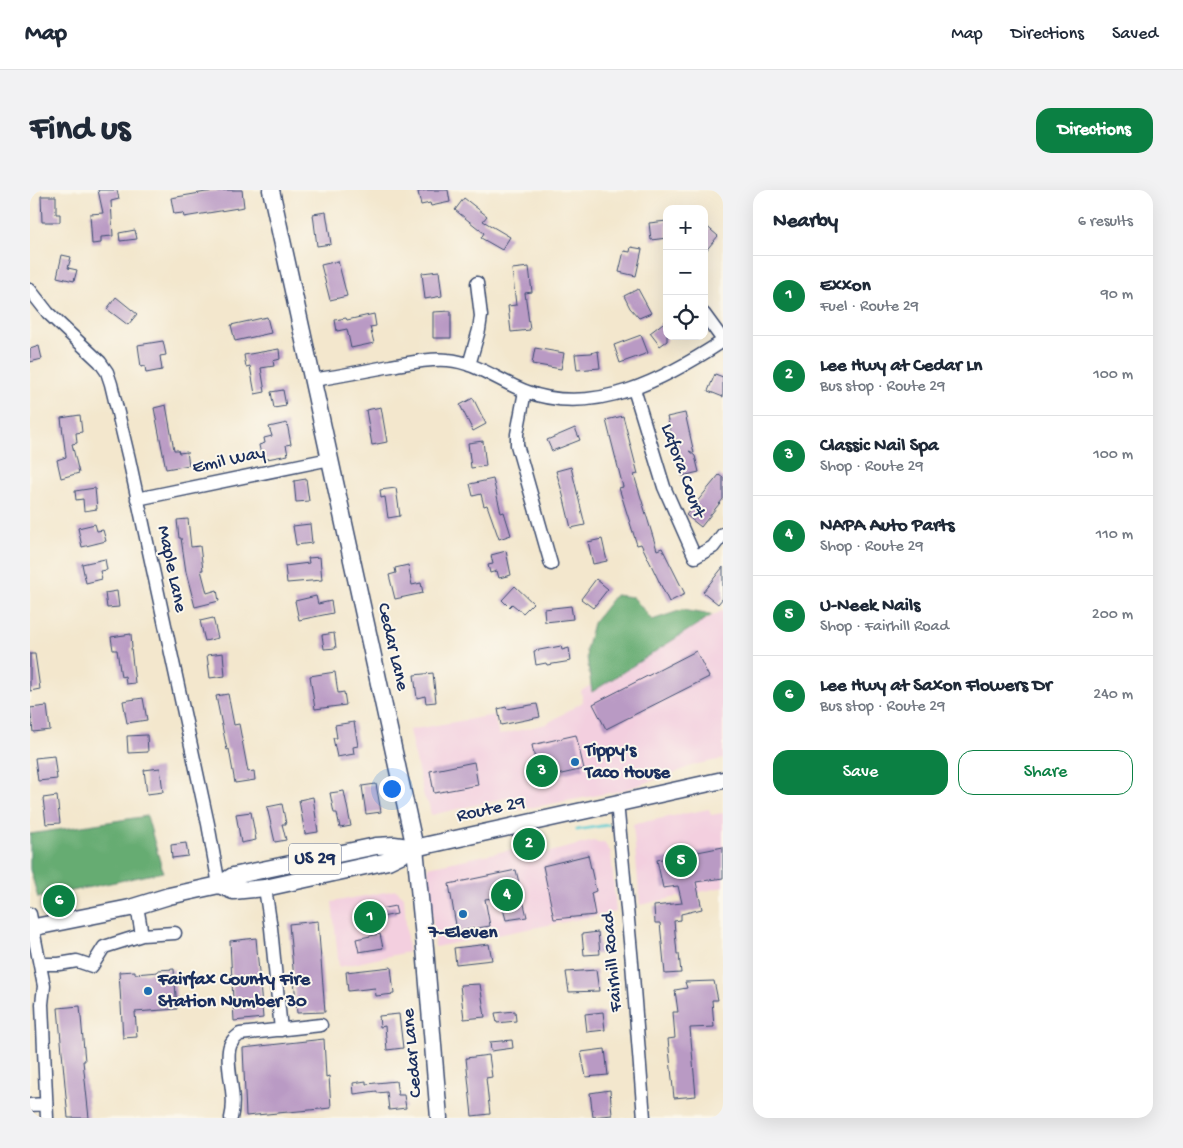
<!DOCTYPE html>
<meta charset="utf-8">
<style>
:root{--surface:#fff;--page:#f2f2f3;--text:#1f2937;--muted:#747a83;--line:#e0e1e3;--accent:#0b8043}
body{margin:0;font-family:"Gochi Hand",sans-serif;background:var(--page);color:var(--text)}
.controls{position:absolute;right:15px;top:15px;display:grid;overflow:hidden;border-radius:10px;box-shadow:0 5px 20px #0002}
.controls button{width:45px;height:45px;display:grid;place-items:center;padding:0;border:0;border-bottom:1px solid var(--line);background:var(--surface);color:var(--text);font:25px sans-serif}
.you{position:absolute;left:361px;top:598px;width:18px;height:18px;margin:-12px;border:4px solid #fff;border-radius:50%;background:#1a73e8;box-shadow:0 0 0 8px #1a73e833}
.badge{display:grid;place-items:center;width:32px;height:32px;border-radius:50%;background:var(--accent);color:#fff;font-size:16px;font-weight:700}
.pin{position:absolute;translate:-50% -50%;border:2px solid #fff;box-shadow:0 1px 5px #0006}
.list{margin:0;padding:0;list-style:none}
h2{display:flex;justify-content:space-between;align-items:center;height:65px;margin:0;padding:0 20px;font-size:21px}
h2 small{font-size:16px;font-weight:400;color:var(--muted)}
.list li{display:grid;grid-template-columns:32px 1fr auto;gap:15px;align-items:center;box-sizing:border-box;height:80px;padding:0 20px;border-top:1px solid var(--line)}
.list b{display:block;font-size:19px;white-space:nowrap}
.list p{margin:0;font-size:16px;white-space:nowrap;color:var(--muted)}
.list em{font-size:16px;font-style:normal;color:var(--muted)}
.actions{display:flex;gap:10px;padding:15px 20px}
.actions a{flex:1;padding:11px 0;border:1px solid var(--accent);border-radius:15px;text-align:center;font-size:18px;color:var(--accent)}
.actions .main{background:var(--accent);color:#fff}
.icon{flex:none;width:28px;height:28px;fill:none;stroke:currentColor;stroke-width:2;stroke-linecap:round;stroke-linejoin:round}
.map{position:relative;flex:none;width:693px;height:928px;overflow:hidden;border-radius:15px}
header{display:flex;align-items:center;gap:30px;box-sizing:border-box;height:70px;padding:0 25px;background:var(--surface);border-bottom:1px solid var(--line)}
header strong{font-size:24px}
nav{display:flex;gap:28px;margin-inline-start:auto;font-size:18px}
.intro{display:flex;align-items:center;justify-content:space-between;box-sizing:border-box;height:120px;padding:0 30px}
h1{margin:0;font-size:35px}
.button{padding:12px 22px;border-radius:15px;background:var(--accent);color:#fff;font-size:18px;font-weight:700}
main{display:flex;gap:30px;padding:0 30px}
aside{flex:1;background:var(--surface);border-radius:15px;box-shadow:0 5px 20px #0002}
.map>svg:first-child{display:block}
.built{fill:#f3cfdf}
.forest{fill:#66ac72;stroke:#406e68}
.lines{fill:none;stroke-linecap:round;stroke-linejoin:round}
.stream{stroke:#5ccad0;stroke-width:3}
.building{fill:#b99ac4}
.minor-casing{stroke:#3b4b6f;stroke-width:15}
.major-casing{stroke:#3b4b6f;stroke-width:19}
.minor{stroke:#fff;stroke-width:12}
.major{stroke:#fff;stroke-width:16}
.poi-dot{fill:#1f6fb2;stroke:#fbf7ec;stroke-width:2}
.labels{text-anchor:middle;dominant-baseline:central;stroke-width:4;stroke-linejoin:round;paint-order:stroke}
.shield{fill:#fbf7ec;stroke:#5e6b89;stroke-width:1}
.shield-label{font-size:18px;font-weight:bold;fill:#1b2f5e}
.street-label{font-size:19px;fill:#1b2f5e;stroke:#fbf7ec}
.poi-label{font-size:19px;font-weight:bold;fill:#1b2f5e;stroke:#fbf7ec;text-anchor:start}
</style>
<header>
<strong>Map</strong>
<nav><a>Map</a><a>Directions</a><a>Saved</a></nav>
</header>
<div class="intro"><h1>Find us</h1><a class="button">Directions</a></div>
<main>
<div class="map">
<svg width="693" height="928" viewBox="0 0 693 928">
<rect width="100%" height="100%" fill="#fbf7ec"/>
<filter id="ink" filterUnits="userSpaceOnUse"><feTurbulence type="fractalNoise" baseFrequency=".02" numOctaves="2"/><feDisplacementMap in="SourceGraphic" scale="10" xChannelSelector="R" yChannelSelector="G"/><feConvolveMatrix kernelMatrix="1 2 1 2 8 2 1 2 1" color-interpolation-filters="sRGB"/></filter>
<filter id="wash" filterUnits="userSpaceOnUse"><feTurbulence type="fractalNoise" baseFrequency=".0096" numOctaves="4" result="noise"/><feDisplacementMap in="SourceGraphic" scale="20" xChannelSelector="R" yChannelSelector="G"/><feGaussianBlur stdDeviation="1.12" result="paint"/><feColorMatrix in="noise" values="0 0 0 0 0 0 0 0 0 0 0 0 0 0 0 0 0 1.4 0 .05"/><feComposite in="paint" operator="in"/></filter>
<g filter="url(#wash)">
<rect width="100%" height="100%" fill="#f3e7cd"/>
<path class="built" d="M693,420V569L663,575L638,586L590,601L484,621L481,607L401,625L399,615L394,607L379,540L464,525L469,545L516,534L553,512L551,501Z
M679,619L681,625L693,623V697L610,715L603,634Z
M563,651L574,653L581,662L586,722L405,757L398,677L509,654L512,664Z
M366,700L374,707L378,762L309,777L302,712Z"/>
<path class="forest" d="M585,405L603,407L622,430L652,420L682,425L562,502L556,460L563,433Z
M117,626L133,682L8,708L0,679V644Z"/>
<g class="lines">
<path class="stream" d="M547,640L578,635"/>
</g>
<g id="blocks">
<path class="building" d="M68,0H87L89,9L81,11L83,46L71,47V53L62,54L60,24L73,23Z
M198,0H212L214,17L154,27L153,23L144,24L141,8L176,2Z
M397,0H418L420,12L401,16L400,13L391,15L388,2Z
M11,6H26V24H30V32H12Z
M434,8L457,26L453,31L480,47L472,60L451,48L454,43L425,20Z
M296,22L301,54L287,56L283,24Z
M637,31V48L621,50L619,33Z
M674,34L688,46L674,63Z
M105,40L107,49L90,51L89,43Z
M601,57L612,59L606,86L589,82L594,61L600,62Z
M32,65L41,67L38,78L47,80L44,91L27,87Z
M308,71L317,106L300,110L291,75Z
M499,77L502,102L495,103L500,140L481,142L478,116L486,115L482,79Z
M409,81L412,106L395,109L392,83Z
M608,99L621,123L609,128L600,118L594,106Z
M86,107L107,124L98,135L77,119Z
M421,121V148H403V122Z
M344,124L346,136L340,137L344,153L321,158L317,139L307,141L305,130L316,128L317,130Z
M237,127L241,143L205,151L201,135Z
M637,130V151L630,156L620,143Z
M611,145L618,163L590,173L584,155Z
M133,151L136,165L130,166L132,180L116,183L115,176L111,177L108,155Z
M9,156L12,169L0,172V159Z
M505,158L534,163L531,179L502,174Z
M249,159L250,169L243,171L244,176L231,178L235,202L225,204L220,176L216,177L214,165Z
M568,161L570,178L547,180L545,164L561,163Z
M685,184L693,187V207L678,201Z
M253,200L256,216L244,218L241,202Z
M443,208L456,234L443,241L430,215Z
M136,215L144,260H148L149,263L157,262L159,275L136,279L124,218Z
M351,217L357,252L342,255L336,220Z
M655,223L664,263L659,261L665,266L669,282L652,286L637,227Z
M50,225L52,242L46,243L47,253L42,254L49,283L31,288L27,270L36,267L31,228Z
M593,226L608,284L604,285L627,360L632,358L655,404L639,412L611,354L607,355L589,298L593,297L576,230Z
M257,233L261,254L256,255L258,265L232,270L229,255L235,253L234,248L242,246L239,237Z
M545,238L550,250L522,261L517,250Z
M453,251L456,276L441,278L438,253Z
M541,277L555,335L541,338L533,305L526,281Z
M689,285L693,288V309L671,337L656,325Z
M276,289L279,311L266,312L264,291Z
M463,289L471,323L474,322L481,345L469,349L457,315L454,316L451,304L443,306L440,294Z
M65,298L67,319L54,321L53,309L46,310L45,301Z
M366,298L370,326L358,328L355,307L351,308L350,300Z
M158,329L161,357L170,356L173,380H171L177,403L187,400L189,411L165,417L156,382L151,348H149L147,330Z
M65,334L67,341L73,340L76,351L52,357L48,338Z
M280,334L282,353L266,355L263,336Z
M572,349L577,371L563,374L558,352Z
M476,361L481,385L469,388L467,381L460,383L458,375L463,374L461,365Z
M290,367L292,390L257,393L255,376L279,373L278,368Z
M75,369L77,380L70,381L72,389L56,393L52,374Z
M378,375L382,395L391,393L393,403L365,409L359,385L366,383L365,378Z
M693,377V408L688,414L673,402Z
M566,389L578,399L563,418L551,409Z
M485,396L503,413L493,423L482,414L479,417L472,410Z
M87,401L89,417L77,418L75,403Z
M286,406L288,414L301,411L303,423L269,430L265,411Z
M541,416L543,429L515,432L514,419Z
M183,428L188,448L175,451L170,431Z
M304,443L306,458L294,459L292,445Z
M101,444L102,458H101L105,493L96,494L95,486L91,487L87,460H83L81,447Z
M531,456L532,460L539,458L541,471L517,475L516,473L506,475L504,461Z
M666,461L679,487L576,539L563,514Z
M193,463L195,486L180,488L177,465Z
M0,464H5L10,499L0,501Z
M305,482L308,503L314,502L316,515L285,519L280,486Z
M403,483L406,512L396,513L395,506L387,508L384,485Z
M198,504L204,535L209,534L218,582L224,581L225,590L205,593L199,559L197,560L186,506Z
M113,508L117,530L97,533L93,511Z
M507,514L510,527L471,535L468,519L476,517L477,519Z
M17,516L20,540L3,542L0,518Z
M324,532L328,556L323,557L324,564L307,567L303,548H307L305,535Z
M117,545L118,562L98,563L97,546Z
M546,545L554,579L509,589L502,555Z
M24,566L27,589L8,591L5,568Z
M444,572L448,595L404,603L400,581Z
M130,578L133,602L117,604L114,580Z
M346,594L351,622L336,624L332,596Z
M314,601L321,636L310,638L307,623H304L300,603Z
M27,606L30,633L16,634L13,608Z
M283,607L288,642L275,644L269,610Z
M252,614L256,634H252L256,650L245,652L237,617Z
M221,622L226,650L211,653L206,624Z
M156,653L158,666L142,668L141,655Z
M693,657V688L666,692L672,719L651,724V730L644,731L647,764H649L651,783L635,784L630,733H625L624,716L652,713L648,696L633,698L627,670Z
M558,665L566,701L561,703L565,725L524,729L513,676Z
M486,680L497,727L476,730L470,707L455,709L460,736L427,741L419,694Z
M365,716L367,724L326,732L324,724Z
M288,731L295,822L267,823L259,734Z
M568,742L570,764L554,765L552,744Z
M350,744L353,758L329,762L326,749Z
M226,748L233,828L204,831L200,751Z
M459,754L462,770L426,774L424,758Z
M361,777L364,804L346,806L345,798L318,801L316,782Z
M144,779L147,819L105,822L107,847L93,848L89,782L105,781V784L128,782V780Z
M566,780L569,801L539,802L536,782Z
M684,791L688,810H682L684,837L660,838L666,906L644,908L638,849L645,848L643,822H648L645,800L657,798L655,792Z
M450,794L455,827L434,829L430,795Z
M50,816L55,871H53L59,928H38L28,818Z
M485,821L486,831L467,833L465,823Z
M573,822L575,840L557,842L555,824Z
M369,824L373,858L357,860L355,836L350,837L349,826Z
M294,849L296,887L299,886L301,918L216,926L213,858Z
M482,850L483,858L461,861L460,852Z
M575,859L578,885L556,887L551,862Z
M459,865L462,887L456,888L460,924L442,926L436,868Z
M336,891V894L366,891L368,905H374L376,918L359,920L357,902L347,903V901L324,904L323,893Z
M580,900L582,925L563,927L560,903Z"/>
</g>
</g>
<g filter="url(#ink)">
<use href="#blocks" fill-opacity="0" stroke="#3b4b6f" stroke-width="1"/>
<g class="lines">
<g class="minor-casing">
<path id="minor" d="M0,100L18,123L70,172L77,182L81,194L99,269L178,634L189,695
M674,124L693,150
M439,175L449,140L451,126L447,93
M283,190C309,186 335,181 361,176C379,173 399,168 418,170C445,172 469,191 495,201C564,228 637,188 693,151
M604,199L634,297L665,367L683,357L693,344
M495,201L487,244V255L521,374
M107,309L300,269
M587,612L602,773L614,928
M235,698L241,738L251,840
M107,716L112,745
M0,724L14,796L12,814L17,928
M11,774H29L47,771L62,776L74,757L112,745L145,743
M0,915L16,914
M201,928C207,905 196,881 199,860C200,852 205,848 210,844L291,835"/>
</g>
<g class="major-casing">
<path id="major" d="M241,0L385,658L395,758L409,928
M189,695L203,701L235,698L358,671L385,658L398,655L693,590
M0,738L100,718L139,706L189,695L203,686L346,656L364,655L385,658"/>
</g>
<use href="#minor" class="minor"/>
<use href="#major" class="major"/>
</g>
</g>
<g class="poi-dot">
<circle cx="545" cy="572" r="5"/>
<circle cx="433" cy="724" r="5"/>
<circle cx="118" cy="801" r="5"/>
</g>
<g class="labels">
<rect class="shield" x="259" y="653.5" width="52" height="31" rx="4"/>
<g class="shield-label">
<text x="285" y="669">US 29</text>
</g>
<g class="street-label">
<text transform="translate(199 271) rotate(-12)">Emil Way</text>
<text transform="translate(652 281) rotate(70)">Lafora Court</text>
<text transform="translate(141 379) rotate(78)">Maple Lane</text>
<text transform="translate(362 457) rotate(77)">Cedar Lane</text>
<text transform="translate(461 620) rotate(-12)">Route 29</text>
<text transform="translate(583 772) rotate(-95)">Fairhill Road</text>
<text transform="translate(383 863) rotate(-95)">Cedar Lane</text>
</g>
<g class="poi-label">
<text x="555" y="561">Tippy's<tspan x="555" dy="22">Taco House</tspan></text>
<text x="433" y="743" text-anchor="middle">7-Eleven</text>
<text x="128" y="790">Fairfax County Fire<tspan x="128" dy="22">Station Number 30</tspan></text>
</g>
</g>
</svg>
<div class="controls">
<button>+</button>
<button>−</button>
<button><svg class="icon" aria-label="locate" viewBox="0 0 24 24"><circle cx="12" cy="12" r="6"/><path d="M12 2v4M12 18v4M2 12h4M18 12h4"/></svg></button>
</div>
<div class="you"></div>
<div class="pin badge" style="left:340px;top:727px">1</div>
<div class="pin badge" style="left:499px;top:654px">2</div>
<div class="pin badge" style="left:512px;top:581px">3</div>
<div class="pin badge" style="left:477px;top:705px">4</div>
<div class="pin badge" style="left:651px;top:671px">5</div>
<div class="pin badge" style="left:29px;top:711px">6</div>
</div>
<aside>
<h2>Nearby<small>6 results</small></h2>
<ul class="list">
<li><span class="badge">1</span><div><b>Exxon</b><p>Fuel · Route 29</p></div><em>90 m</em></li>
<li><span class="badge">2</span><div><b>Lee Hwy at Cedar Ln</b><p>Bus stop · Route 29</p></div><em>100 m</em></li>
<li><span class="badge">3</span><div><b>Classic Nail Spa</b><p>Shop · Route 29</p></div><em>100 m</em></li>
<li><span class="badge">4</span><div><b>NAPA Auto Parts</b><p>Shop · Route 29</p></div><em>110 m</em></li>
<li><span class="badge">5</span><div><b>U-Neek Nails</b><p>Shop · Fairhill Road</p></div><em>200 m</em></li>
<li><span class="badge">6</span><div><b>Lee Hwy at Saxon Flowers Dr</b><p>Bus stop · Route 29</p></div><em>240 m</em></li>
</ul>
<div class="actions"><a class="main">Save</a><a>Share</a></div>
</aside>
</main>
